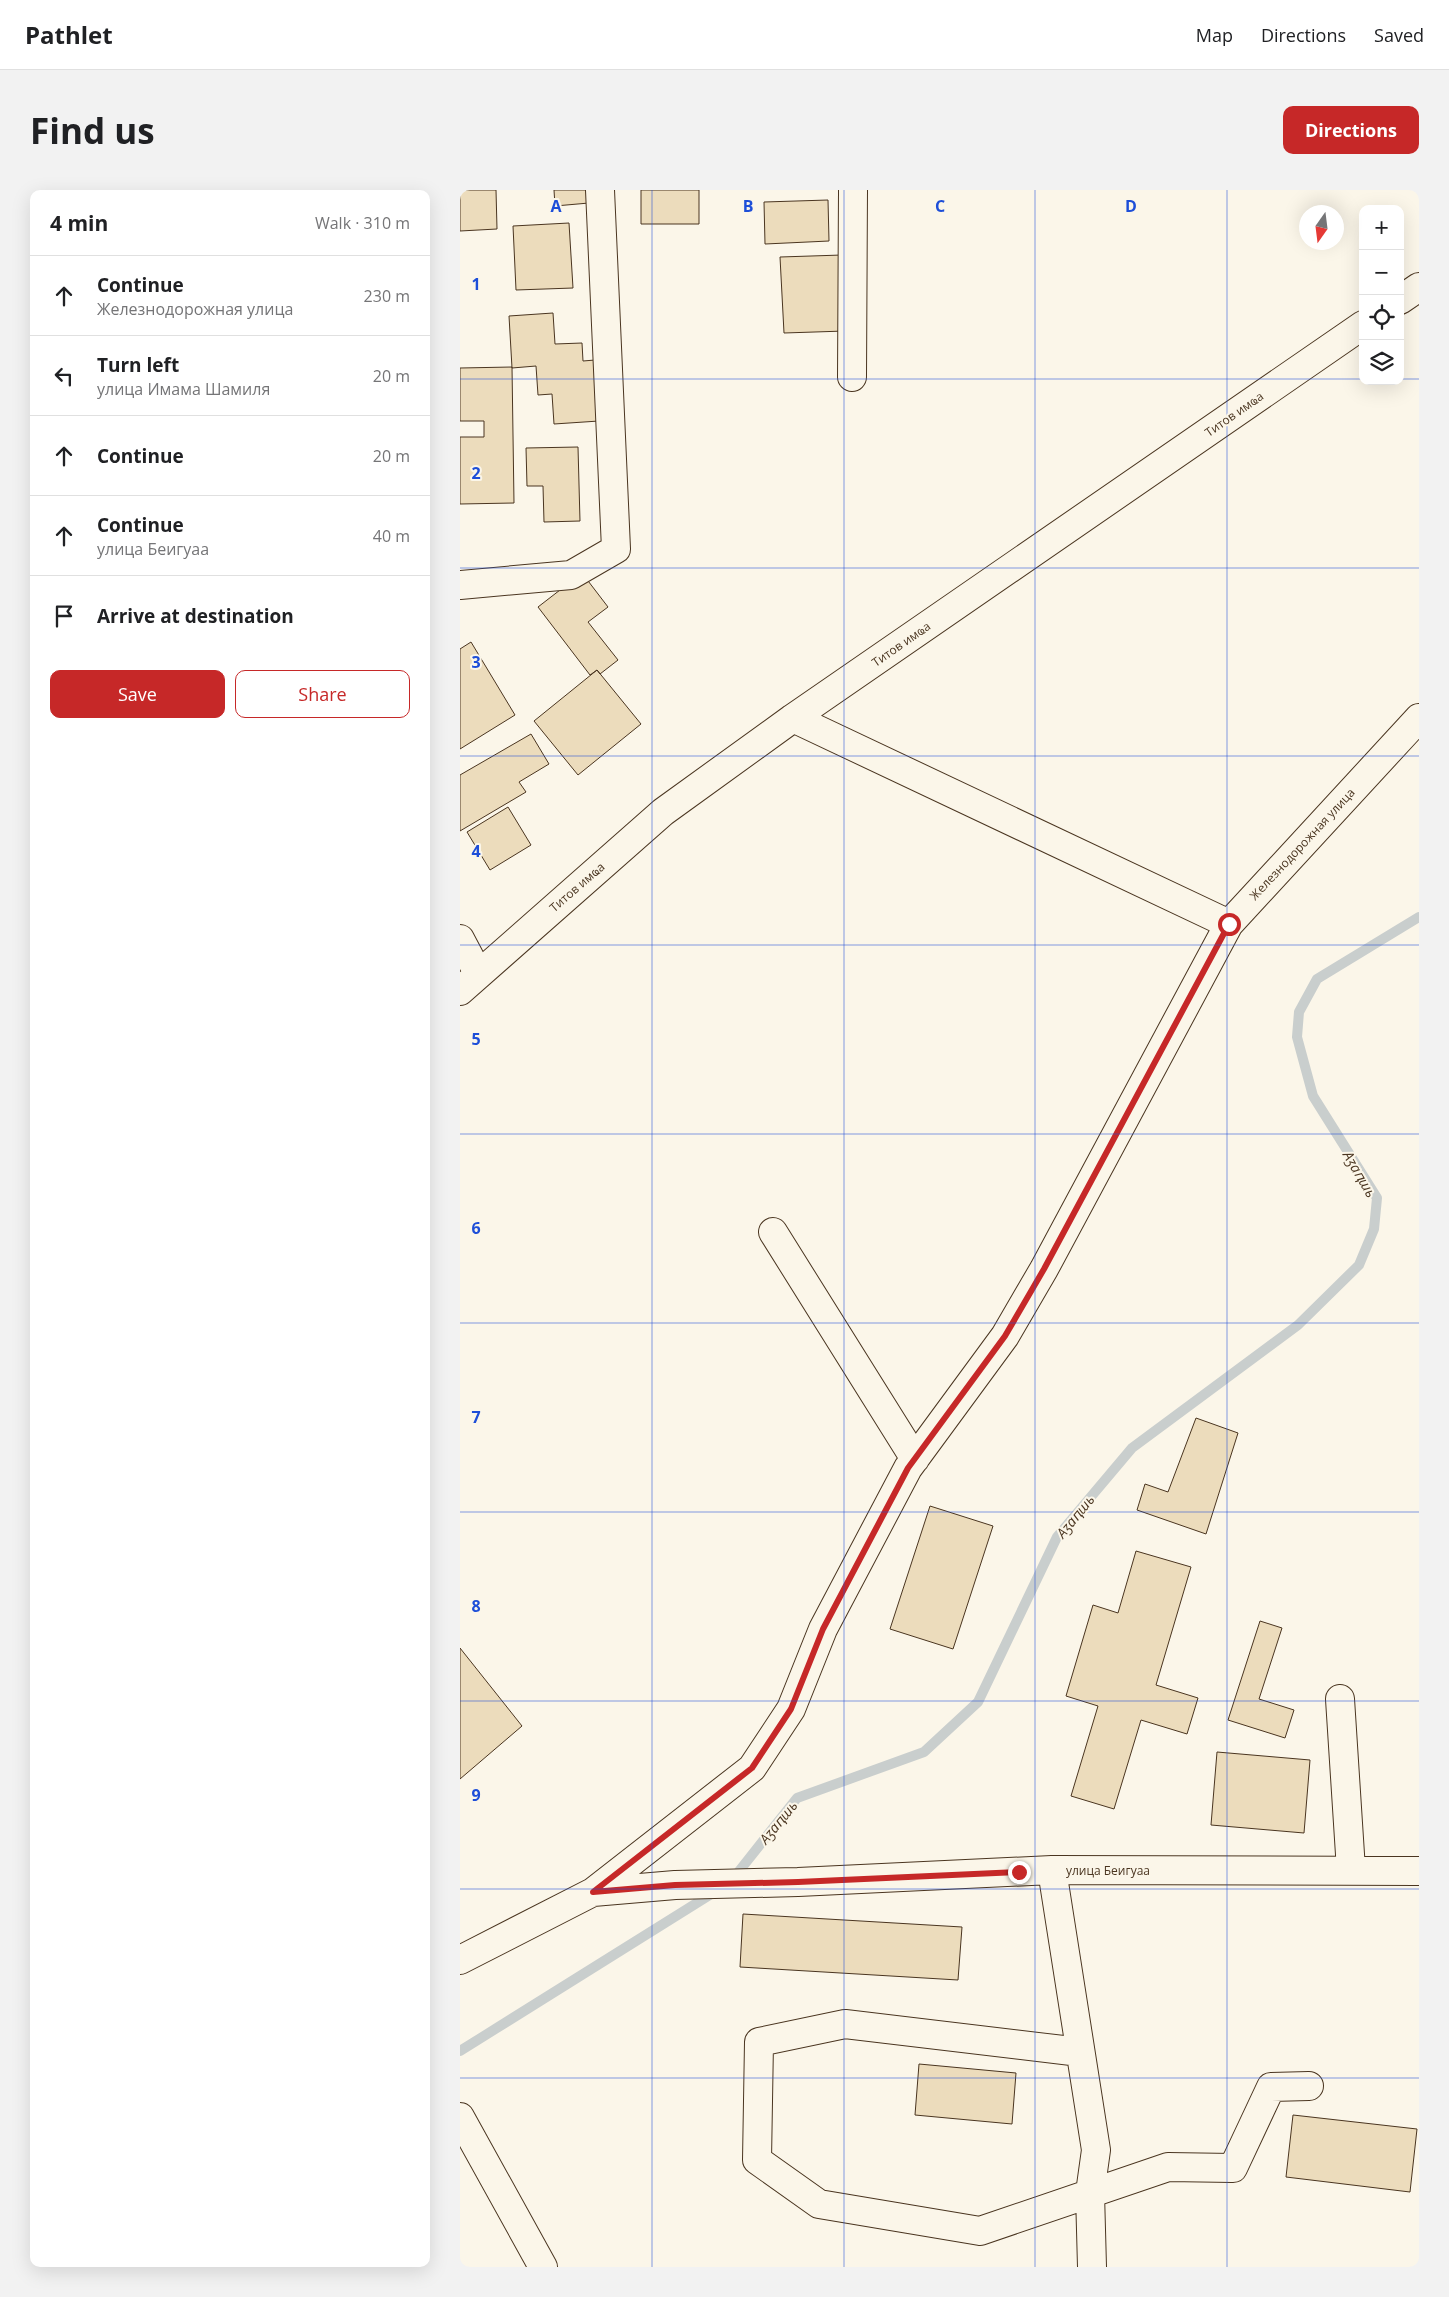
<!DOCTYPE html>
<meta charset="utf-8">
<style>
:root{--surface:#fff;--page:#f2f2f2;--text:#202124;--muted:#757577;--line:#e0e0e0;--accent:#c62828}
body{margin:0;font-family:"Open Sans",sans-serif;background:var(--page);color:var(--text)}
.controls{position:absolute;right:15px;top:15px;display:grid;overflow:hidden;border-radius:10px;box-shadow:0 5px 20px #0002}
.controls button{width:45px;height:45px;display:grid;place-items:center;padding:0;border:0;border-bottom:1px solid var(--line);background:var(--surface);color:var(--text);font:25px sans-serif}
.compass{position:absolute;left:839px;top:15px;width:45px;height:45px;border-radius:50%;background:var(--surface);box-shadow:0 5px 20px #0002;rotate:194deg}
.stop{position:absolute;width:15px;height:15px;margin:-11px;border:4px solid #c62828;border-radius:50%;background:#fff}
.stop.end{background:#c62828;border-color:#fff;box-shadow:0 1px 5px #0008}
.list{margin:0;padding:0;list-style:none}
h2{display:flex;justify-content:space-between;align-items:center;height:65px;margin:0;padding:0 20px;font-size:21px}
h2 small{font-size:16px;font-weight:400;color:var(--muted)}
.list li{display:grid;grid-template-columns:32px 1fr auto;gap:15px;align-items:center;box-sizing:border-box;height:80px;padding:0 20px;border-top:1px solid var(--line)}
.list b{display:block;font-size:19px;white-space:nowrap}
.list p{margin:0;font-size:16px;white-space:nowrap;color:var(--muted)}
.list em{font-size:16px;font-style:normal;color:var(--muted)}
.actions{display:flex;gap:10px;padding:15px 20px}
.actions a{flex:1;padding:11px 0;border:1px solid var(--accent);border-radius:10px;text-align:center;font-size:18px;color:var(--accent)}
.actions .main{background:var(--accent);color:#fff}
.icon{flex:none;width:28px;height:28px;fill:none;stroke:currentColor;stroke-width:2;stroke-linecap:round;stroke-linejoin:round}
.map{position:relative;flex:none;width:959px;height:2077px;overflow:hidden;border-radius:10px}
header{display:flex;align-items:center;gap:30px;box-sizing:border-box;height:70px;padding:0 25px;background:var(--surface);border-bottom:1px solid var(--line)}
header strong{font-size:24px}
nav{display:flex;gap:28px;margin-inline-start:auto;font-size:18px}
.intro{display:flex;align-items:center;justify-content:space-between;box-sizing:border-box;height:120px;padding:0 30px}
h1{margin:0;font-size:35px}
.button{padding:12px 22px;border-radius:10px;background:var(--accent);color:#fff;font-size:18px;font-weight:700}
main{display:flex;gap:30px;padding:0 30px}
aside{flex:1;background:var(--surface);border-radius:10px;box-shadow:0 5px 20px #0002}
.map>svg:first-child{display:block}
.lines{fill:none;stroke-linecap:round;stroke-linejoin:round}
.stream{stroke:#c9cecd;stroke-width:10}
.building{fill:#ecdcbc;stroke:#4a3520}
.minor-casing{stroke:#4a3520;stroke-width:30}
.minor{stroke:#fbf6e9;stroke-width:28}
.route{stroke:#c62828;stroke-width:6}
.grid{fill:none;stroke:#1d4ed8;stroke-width:1;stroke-opacity:0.55}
.labels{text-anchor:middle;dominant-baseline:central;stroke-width:4;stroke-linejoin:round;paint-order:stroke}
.street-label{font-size:12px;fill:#4a3520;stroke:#fbf6e9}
.water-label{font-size:14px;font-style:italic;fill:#4a3520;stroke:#fbf6e9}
.grid-label{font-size:16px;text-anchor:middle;font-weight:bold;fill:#1d4ed8;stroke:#fbf6e9;stroke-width:4;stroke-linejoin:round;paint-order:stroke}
</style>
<header>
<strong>Pathlet</strong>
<nav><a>Map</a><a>Directions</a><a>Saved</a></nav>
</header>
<div class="intro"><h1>Find us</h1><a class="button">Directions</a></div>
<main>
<aside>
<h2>4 min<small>Walk · 310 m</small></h2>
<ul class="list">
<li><svg class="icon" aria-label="ahead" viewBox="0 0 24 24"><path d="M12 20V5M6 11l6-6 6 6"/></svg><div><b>Continue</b><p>Железнодорожная улица</p></div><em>230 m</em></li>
<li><svg class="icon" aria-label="left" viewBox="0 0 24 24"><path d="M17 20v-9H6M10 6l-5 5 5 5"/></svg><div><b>Turn left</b><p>улица Имама Шамиля</p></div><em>20 m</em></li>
<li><svg class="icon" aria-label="ahead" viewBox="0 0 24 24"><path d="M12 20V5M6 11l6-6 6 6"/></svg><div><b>Continue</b></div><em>20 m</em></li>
<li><svg class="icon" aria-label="ahead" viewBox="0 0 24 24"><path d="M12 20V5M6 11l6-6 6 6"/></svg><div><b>Continue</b><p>улица Беигуаа</p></div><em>40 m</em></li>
<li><svg class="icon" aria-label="arrive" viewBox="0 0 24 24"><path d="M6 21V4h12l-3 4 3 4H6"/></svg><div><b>Arrive at destination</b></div></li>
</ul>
<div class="actions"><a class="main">Save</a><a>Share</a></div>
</aside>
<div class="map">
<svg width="959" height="2077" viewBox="0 0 959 2077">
<rect width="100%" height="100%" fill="#fbf6e9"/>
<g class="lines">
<path class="stream" d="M272,1690L337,1608L464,1562L518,1512L597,1347L672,1258L838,1135L899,1075L914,1039L917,1008L853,906L837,847L839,822L857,789L959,727
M0,1861L256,1701"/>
</g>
<path class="building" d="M0,0H36L37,39L0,41Z
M94,0H128L129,13L95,16Z
M181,0H239V34H181Z
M368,10L369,51L305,54L304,12Z
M109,33L113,98L56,100L53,36Z
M382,65L385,141L324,143L320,67Z
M93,123L95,154L122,153L123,171L135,170L139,231L94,234L92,204L78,205L76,176L52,178L49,126Z
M52,177L54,313L0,314V247H24V231H0V178Z
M118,257L120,331L84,332L83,296H67L66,258Z
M122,383L148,417L128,432L158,470L140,484L137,480L130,485L78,417Z
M11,452L55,525L0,559V459Z
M137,480L181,534L118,585L74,531Z
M71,544L89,574L59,592L66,602L0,641V585Z
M48,617L71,655L30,680L7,642Z
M736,1228L778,1243L746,1344L677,1320L685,1294L708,1302Z
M470,1316L533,1336L493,1459L430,1439Z
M676,1361L731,1377L696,1495L738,1508L727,1544L681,1530L654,1619L611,1606L638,1516L606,1506L633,1415L658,1423Z
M800,1431L822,1438L799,1509L834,1520L825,1548L768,1530Z
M0,1458L62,1536L0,1589Z
M757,1562L850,1570L844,1643L751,1635Z
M283,1724L502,1737L498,1790L280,1777Z
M459,1874L556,1883L552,1934L455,1925Z
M833,1925L957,1939L950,2002L826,1987Z"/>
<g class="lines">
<g class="minor-casing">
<path id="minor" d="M940,110L959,97
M392,187L393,0
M0,395L111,385L156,359L140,0
M333,528L769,734
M0,749L18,783
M0,801L203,622L333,528L903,135
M313,1042L455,1269
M880,1509L891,1680
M592,1680L636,1960L630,2003L632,2077
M133,1702L292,1578L331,1519L363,1439L448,1278L545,1146L584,1079L769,734L959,528
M0,1770L133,1702L215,1695L338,1692L592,1680L959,1681
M620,1862L385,1834L299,1852L297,1970L359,2014L520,2041L708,1977L773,1978L811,1897L849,1896
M0,1927L83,2077"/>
</g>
<use href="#minor" class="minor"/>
</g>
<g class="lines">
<path class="route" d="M559,1682L338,1692L215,1695L133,1702L292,1578L331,1519L363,1439L448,1278L545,1146L584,1079L769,734"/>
</g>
<path class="grid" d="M192,0V2077M384,0V2077M575,0V2077M767,0V2077M0,189H903M940,189H959M0,378H959M0,566H959M0,755H959M0,944H959M0,1133H959M0,1322H959M0,1511H959M0,1699H959M0,1888H959"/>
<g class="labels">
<g class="street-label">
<text transform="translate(774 224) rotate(-35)">Титов имҩа</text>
<text transform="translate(441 454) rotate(-35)">Титов имҩа</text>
<text transform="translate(842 654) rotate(-47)">Железнодорожная улица</text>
<text transform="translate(117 697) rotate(-41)">Титов имҩа</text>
<text x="648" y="1680">улица Беигуаа</text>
</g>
<g class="water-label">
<text transform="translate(900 984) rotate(60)">Аӡаԥшь</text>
<text transform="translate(615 1326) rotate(-51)">Аӡаԥшь</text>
<text transform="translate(318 1632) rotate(-51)">Аӡаԥшь</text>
</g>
</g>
<g class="grid-label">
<text x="96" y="22">A</text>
<text x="288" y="22">B</text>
<text x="480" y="22">C</text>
<text x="671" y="22">D</text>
<text x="16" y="100">1</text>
<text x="16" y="289">2</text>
<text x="16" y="478">3</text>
<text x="16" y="667">4</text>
<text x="16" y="855">5</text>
<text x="16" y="1044">6</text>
<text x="16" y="1233">7</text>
<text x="16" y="1422">8</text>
<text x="16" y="1611">9</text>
</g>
</svg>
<div class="controls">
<button>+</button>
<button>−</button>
<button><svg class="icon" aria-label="locate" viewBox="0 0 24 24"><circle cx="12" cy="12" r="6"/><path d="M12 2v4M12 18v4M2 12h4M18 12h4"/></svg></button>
<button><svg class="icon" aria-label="layers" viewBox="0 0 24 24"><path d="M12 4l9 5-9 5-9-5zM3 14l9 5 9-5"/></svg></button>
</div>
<svg class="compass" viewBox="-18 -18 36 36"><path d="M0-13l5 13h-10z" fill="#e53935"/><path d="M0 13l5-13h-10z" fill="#757577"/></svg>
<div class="stop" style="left:769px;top:734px"></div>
<div class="stop end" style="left:559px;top:1682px"></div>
</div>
</main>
